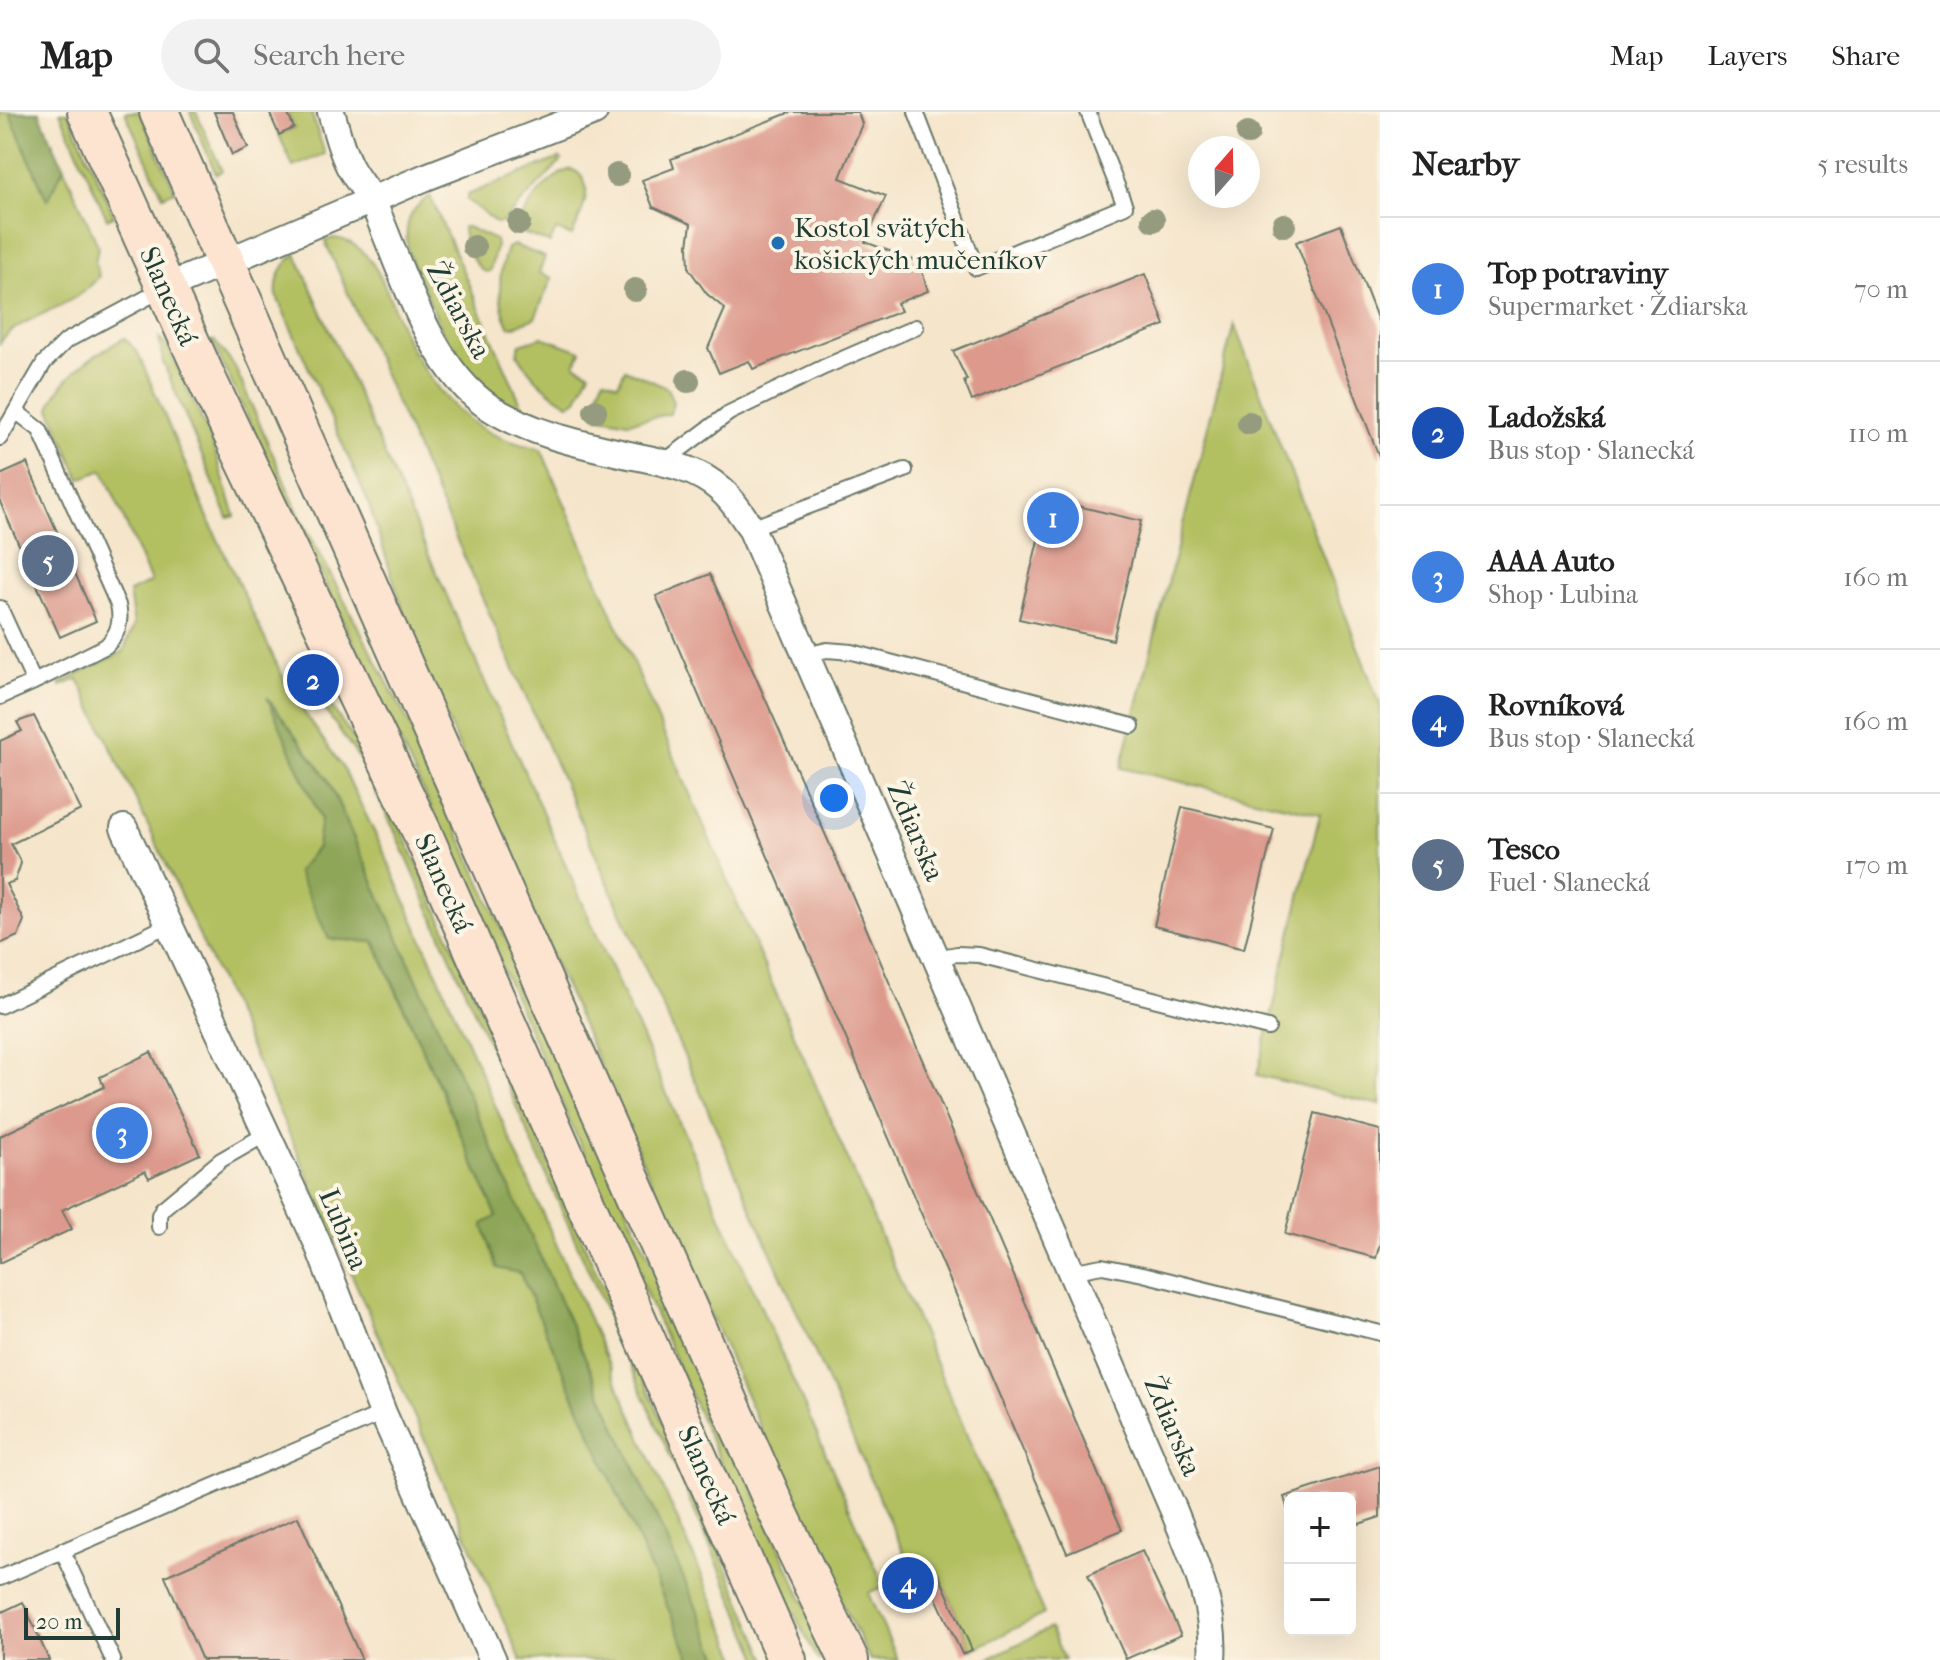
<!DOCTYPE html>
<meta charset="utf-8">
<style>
:root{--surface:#fff;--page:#f2f2f2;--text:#222;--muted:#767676;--line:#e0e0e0;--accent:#7c3aed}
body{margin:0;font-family:"IM FELL French Canon",serif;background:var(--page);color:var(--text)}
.controls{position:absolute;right:24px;bottom:24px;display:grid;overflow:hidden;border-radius:12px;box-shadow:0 8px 32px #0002}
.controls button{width:72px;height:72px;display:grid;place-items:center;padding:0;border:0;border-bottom:2px solid var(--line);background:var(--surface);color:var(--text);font:40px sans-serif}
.compass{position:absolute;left:1188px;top:24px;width:72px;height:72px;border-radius:50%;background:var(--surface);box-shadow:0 8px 32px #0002;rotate:20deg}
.scale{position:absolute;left:24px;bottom:20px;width:96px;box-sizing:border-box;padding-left:8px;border:4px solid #1f3d34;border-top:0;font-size:22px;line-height:28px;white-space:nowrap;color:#1f3d34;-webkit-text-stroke:6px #fcf5e5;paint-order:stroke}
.you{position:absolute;left:834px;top:686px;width:28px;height:28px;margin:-20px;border:6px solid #fff;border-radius:50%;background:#1a73e8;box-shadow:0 0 0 12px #1a73e833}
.badge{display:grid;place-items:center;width:52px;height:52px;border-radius:50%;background:var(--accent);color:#fff;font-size:26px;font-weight:700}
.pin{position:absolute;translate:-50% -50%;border:4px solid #fff;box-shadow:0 2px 8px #0006}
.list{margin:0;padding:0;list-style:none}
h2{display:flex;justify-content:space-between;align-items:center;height:104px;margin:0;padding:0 32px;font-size:34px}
h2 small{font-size:26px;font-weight:400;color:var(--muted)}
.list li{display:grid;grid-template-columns:52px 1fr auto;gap:24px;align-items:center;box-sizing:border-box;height:144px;padding:0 32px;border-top:2px solid var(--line)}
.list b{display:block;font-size:30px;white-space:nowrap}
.list p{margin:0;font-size:26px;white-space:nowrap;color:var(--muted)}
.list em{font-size:26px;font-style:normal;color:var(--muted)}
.icon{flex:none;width:44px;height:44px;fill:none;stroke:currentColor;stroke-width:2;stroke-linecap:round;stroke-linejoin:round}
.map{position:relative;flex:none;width:1380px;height:1548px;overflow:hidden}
header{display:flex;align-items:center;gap:48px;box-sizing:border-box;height:112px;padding:0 40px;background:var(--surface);border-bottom:2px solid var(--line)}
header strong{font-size:38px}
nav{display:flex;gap:44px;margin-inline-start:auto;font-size:28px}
.search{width:560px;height:72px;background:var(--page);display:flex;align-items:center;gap:20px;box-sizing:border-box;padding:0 28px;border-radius:44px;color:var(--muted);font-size:30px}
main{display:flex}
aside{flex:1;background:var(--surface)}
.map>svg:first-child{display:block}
.green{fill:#b3c062;stroke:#697e4b;stroke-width:2}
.forest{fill:#8ea658;stroke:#567246;stroke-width:2}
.building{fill:#dc998c}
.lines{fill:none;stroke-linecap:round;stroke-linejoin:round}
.lane-casing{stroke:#6a7869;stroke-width:18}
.street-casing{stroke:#6a7869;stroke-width:30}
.secondary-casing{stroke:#6a7869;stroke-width:42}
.lane{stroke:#fff;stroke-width:14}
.street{stroke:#fff;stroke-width:26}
.secondary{stroke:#fde4d1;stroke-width:38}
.tree{fill:#949b7f}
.poi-dot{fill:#1f6fb2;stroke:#fcf5e5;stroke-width:3}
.labels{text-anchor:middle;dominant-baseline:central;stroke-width:8;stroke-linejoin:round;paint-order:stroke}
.poi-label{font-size:28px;fill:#1f3d34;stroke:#fcf5e5;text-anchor:start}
.street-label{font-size:28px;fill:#1f3d34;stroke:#fcf5e5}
</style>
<header>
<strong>Map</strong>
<div class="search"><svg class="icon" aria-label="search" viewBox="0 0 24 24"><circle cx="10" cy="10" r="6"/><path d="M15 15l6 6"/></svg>Search here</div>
<nav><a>Map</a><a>Layers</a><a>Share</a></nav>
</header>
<main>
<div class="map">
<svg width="1380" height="1548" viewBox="0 0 1380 1548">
<rect width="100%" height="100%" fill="#fcf5e5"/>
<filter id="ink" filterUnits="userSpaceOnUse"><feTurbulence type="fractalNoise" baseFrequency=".0125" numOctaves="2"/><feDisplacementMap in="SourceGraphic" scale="16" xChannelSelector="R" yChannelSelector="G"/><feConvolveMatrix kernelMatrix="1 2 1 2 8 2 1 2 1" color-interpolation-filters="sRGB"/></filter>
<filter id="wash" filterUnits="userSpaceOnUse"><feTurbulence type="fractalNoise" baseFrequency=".006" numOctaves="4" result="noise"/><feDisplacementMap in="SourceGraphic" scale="32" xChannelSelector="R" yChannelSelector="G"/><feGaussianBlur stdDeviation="1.8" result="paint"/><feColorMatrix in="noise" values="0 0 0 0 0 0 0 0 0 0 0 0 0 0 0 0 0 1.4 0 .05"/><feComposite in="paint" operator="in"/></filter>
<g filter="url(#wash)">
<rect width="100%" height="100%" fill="#f5e5cb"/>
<path class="green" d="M0,0H9L47,87L64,56L98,134L95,151L99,164C75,198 18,203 0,231Z
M60,0H68L114,104L107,107Z
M125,0H140L175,79L163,84Z
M190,0H196L222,59L216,62Z
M287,0H311L325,42L293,55L279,23L294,16Z
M560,46L562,48L502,111H496L467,88V83Z
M571,57C600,69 580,103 572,124L556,118L550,131L514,118C528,95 544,66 571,57Z
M430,84L523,296C494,293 456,246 444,222C436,207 431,191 424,176C416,158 404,138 407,118C408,102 417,92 430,84Z
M463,115H467L495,128L496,135L490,159L485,160C473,153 463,130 463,115Z
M333,126C383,130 391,204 413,240C430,268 455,301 483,317C500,327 521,333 541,337L1044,1502L972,1538L935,1454L914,1463L883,1395L325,129Z
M514,133L545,145L539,161L552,166L535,206L513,215L509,214C497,190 498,161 507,136Z
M296,142L884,1474L868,1481L898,1548H870L793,1389L417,540L367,387L277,185C275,167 281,153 296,142Z
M1234,212L1380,593V993L1257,963L1320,702L1121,656Z
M542,225L581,239L575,253L590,260L577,287L569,292C547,280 529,262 517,241L520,232Z
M125,226L138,241L211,413L290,580L343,656L382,736L739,1548H720L327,666L270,589L321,707L317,735L329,827L374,830L497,1104V1156L520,1161L691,1548H521C377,1220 235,890 78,567L61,574L60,571L123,540L134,513L129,480L151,470L103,358L80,367L50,296C62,262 95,242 125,226Z
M159,226L167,234L210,325L235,404L228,406L163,250Z
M214,228L235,255L300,405L411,615L830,1548H818L749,1415L438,711L212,229Z
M625,257L667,276L673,290L670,302L628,310L597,304L593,294L604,266L618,272Z
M313,568L365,643L405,725L767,1548H760L399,728L359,646L306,571Z
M1050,1516L1064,1548H986Z"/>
<path class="forest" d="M9,0H39L64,56L47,88Z
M267,585L327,666L720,1548H691L520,1161L497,1156L483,1112L497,1104L375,830L329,827L297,760L317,735L321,707Z"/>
<g id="blocks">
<path class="building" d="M214,0H233L248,36L232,43Z
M269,0H287L294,16L279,23Z
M791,0H858L862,12L840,66L886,84L865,130L919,150L928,179L897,191L901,199L753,257L749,249L719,261L708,236L725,197L707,182L689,157L688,133L691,112L653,95L642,68L674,56L671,47Z
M1341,113L1380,214V347L1296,130Z
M1145,162L1165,213L972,289L964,269L967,268L953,239Z
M27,351L96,509L60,525L0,390V363Z
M1048,387L1141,409L1113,528L1019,507Z
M710,462L850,778L1122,1418L1067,1441L656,484Z
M34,604L81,698L11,732L21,751L15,769L6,772L24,808L18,824L0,832V629L22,619L17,610Z
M1182,695L1274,717L1244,837L1154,814Z
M151,940L200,1042L149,1066L145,1059L62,1098L72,1117L0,1151V1024L104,975L100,965Z
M1315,1001L1380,1018V1131L1376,1146L1285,1122Z
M1380,1354V1405L1350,1415V1386H1290L1289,1402L1284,1385Z
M298,1405L362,1548H202L165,1464Z
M1142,1439L1181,1523L1126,1547L1088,1463Z
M938,1461L972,1538L962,1542L927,1466Z
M23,1490L49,1548H0V1501Z"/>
</g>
</g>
<g filter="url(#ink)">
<use href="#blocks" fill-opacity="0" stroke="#6a7869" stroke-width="2"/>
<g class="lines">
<g class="lane-casing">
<path id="lane" d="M916,0L976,156L1125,94L1088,0
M17,300L40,318L118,493C122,510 118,522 106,534L34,570
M0,326L44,251L66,229L165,176
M665,349L729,301L824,255L916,215
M751,416L905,358
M0,496L34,570L0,585
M805,543L827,538L852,540L1132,614
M936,846L957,842L979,843L1268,916
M0,894L168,813
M159,1115V1103L162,1097L221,1048L266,1022
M1070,1160L1102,1154L1143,1162L1380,1221
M62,1438L113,1548
M0,1466L383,1301"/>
</g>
<g class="street-casing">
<path id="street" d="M331,0C337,19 341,40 351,57C358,70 368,80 374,93C402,157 429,255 489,295C528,320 575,331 620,341C655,349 694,353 721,378C733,388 742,403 751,416L1174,1399C1193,1447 1216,1495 1212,1548
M165,176L426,65L594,0
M124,716L317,1130L383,1301L493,1548"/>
</g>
<g class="secondary-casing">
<path id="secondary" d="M87,0L208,270L421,718L787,1548
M159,0L775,1394L849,1548"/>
</g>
<use href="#lane" class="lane"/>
<use href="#street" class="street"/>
<use href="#secondary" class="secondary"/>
</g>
<g class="tree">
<circle cx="1248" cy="21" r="12"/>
<circle cx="617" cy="63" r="12"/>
<circle cx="1153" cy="108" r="12"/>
<circle cx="519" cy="111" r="12"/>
<circle cx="1284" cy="113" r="12"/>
<circle cx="474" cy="135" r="12"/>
<circle cx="635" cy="178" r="12"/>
<circle cx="688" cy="269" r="12"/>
<circle cx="595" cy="299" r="12"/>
<circle cx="1249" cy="311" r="12"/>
</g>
</g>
<circle class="poi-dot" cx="778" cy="131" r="8"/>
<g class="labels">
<g class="poi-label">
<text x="794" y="115">Kostol svätých<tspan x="794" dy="32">košických mučeníkov</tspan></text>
</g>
<g class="street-label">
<text transform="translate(169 184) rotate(66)">Slanecká</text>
<text transform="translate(459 198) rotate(62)">Ždiarska</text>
<text transform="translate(916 719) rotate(67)">Ždiarska</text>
<text transform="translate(444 771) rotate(66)">Slanecká</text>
<text transform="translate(344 1117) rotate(67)">Lubina</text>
<text transform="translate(1173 1314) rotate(67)">Ždiarska</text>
<text transform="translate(707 1363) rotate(66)">Slanecká</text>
</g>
</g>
</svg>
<div class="controls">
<button>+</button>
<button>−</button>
</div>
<svg class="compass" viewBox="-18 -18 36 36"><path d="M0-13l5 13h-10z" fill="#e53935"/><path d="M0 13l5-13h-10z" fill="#767676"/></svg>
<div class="scale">20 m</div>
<div class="you"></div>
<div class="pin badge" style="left:1053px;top:406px;background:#3f7fe0">1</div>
<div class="pin badge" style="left:313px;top:568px;background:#1a4fb4">2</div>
<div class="pin badge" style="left:122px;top:1021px;background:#3f7fe0">3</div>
<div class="pin badge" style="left:908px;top:1471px;background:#1a4fb4">4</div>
<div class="pin badge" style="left:48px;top:449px;background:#5c6f8a">5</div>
</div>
<aside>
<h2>Nearby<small>5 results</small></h2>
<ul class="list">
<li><span class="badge" style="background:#3f7fe0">1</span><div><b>Top potraviny</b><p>Supermarket · Ždiarska</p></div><em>70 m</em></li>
<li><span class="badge" style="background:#1a4fb4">2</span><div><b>Ladožská</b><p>Bus stop · Slanecká</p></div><em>110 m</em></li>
<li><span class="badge" style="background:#3f7fe0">3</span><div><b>AAA Auto</b><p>Shop · Lubina</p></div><em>160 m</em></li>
<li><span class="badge" style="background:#1a4fb4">4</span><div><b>Rovníková</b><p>Bus stop · Slanecká</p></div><em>160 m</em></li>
<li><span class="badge" style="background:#5c6f8a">5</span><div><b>Tesco</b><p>Fuel · Slanecká</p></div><em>170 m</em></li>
</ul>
</aside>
</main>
